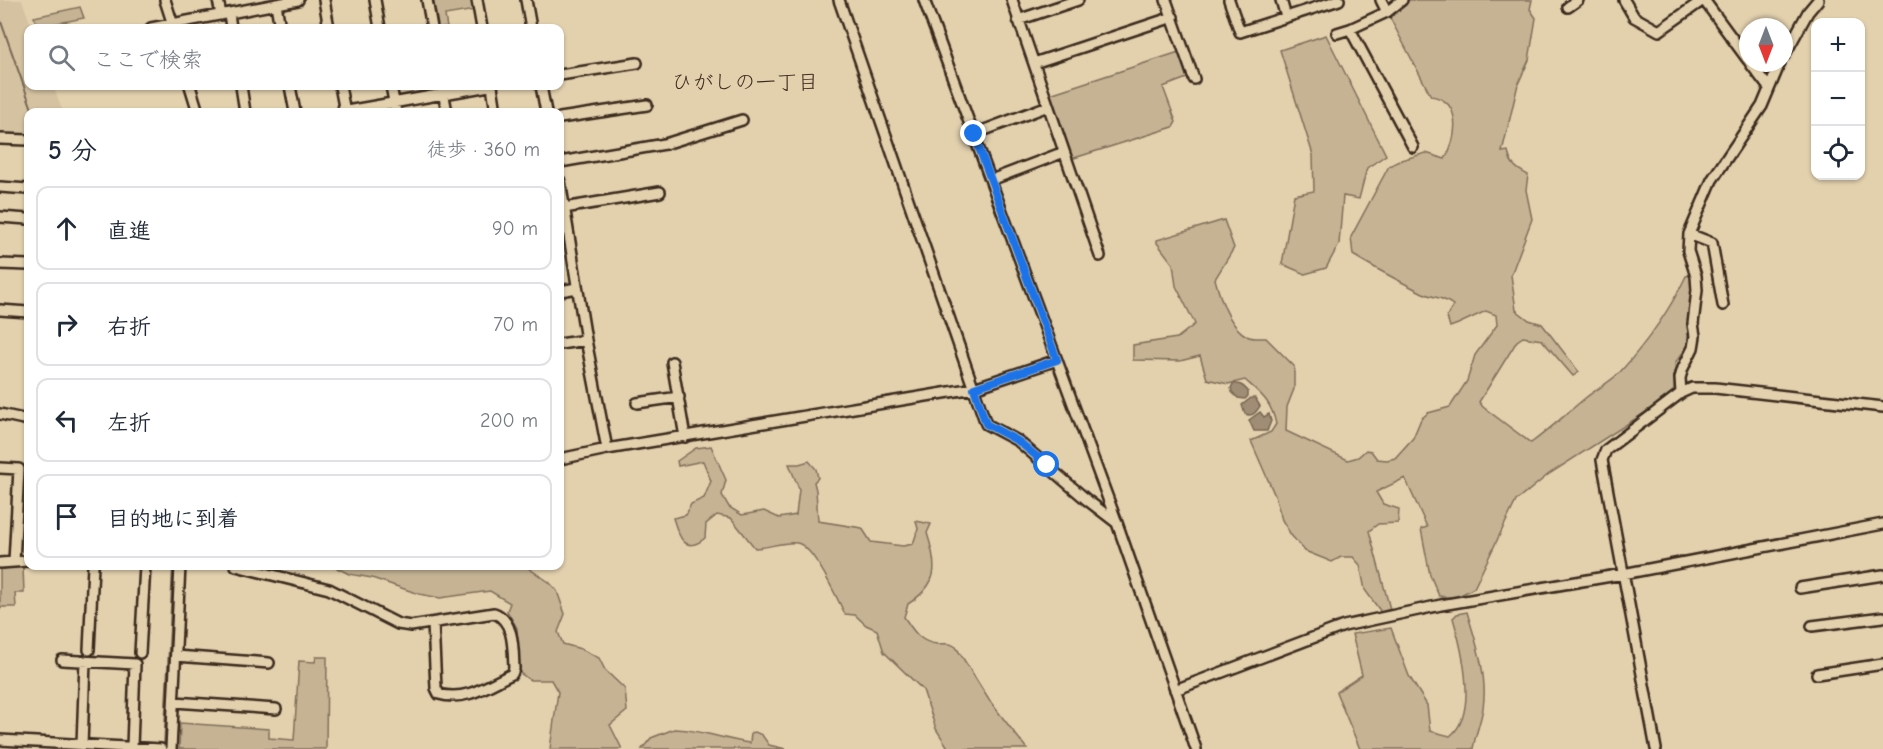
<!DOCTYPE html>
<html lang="ja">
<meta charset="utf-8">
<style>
:root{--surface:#fff;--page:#f6f6f7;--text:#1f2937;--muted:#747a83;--line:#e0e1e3}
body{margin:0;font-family:"Comic Neue","Klee One",sans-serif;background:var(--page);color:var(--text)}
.controls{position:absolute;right:18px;top:18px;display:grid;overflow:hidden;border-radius:12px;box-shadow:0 2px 4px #0004}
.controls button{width:54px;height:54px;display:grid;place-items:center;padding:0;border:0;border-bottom:2px solid var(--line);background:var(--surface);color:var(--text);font:30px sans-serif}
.compass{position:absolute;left:1739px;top:18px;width:54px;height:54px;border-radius:50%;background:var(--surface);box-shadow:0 2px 4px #0004;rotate:180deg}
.stop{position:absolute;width:18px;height:18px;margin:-14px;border:4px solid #1a73e8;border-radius:50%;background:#fff}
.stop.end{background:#1a73e8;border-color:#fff;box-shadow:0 2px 6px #0008}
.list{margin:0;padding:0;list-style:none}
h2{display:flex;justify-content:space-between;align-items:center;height:78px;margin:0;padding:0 24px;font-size:26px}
h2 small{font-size:20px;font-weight:400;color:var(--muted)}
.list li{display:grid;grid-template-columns:39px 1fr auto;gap:18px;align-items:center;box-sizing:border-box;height:84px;margin:0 12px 12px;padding:0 12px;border:2px solid var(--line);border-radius:12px}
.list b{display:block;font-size:22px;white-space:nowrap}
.list em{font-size:20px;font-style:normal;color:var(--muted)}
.icon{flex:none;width:33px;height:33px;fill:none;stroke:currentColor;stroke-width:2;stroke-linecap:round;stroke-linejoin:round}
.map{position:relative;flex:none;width:1883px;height:749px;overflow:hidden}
.search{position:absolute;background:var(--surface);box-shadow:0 2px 4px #0004;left:24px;top:24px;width:540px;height:66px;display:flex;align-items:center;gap:15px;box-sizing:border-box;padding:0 21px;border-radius:12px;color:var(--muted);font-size:22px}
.panel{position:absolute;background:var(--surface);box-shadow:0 2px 4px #0004;left:24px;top:108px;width:540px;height:462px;border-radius:12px}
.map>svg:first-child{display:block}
.built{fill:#d4c2a1}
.green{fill:#c5b394;stroke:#806e59;stroke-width:1.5}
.water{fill:#9f8d74;stroke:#776552;stroke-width:1.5}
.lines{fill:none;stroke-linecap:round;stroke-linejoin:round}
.stream{stroke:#776552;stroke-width:2}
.minor-casing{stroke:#3b2a1e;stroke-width:14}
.minor{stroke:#e3d1ae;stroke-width:9}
.route{stroke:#1a73e8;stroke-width:8}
.labels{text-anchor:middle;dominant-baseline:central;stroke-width:6;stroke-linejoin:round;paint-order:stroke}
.neighbourhood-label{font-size:21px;fill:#3b2a1e;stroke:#e3d1ae}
</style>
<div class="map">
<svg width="1883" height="749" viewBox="0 0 1883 749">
<rect width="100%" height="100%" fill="#e3d1ae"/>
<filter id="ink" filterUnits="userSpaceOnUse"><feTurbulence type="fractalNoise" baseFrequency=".0167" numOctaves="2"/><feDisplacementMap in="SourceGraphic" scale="12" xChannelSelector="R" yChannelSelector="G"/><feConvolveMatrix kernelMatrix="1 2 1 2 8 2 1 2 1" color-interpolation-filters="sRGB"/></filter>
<g filter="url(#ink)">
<path class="built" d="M0,0H22L32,28H28V86H53L63,112H28V137L0,136Z"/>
<path class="green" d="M431,0H473L475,10L445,15L447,28H436Z
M1408,0H1532L1530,9L1536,18L1529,60L1518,84L1502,152L1508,151C1510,165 1517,169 1528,175L1526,190L1532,219L1511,275L1516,310L1529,320L1542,324L1579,372L1573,376L1542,340L1523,337L1517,341L1479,402L1483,407L1531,443C1550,429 1566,414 1584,399C1596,389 1611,382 1621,371C1646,343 1670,310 1686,276L1692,275V301L1688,318V346L1675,363L1674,394L1549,474L1516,501L1474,588L1455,598L1439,596L1430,575L1421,529L1427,527L1405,478L1376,492L1383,504L1399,509L1398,523L1378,524L1369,531L1390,609L1381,612L1365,590L1360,565L1353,557H1341L1332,562L1305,551L1291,535L1282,520L1275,496L1251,441L1271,432L1276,424C1271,401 1262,395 1245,380L1228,384L1207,379L1200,356L1180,361L1133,360V345L1177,338L1195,324L1176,286L1173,264L1157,243V240L1224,220L1234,248L1215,279C1220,298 1229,327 1247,336C1252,339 1260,338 1266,338L1294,366V389L1287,407L1286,431L1348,460L1358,457L1366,450L1371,451L1377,459L1387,460L1395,458L1413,438L1421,419L1428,413L1450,407L1467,381L1475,355L1497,325L1496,315L1486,311L1458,324L1450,327L1447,317L1453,305C1439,295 1436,299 1423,293C1399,281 1376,269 1353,255L1351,237L1389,166L1401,160L1426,153L1445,159C1457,138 1463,101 1431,96L1389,16Z
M80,7L84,18L38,27L34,17Z
M1326,35L1386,155L1367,168L1359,199L1343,196L1339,244L1326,268L1305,274L1282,264L1294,195L1314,191L1313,155L1280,50Z
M1179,52L1187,78L1163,87L1176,122L1173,127L1071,159L1050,94Z
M711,446L726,480L722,495L729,507L742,515L764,511L779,518L796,515L799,489L789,464H799L809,461L816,469L818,478L814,482L816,490L818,521L862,528L871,542L903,546L913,544L918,529L916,521L931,524L927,533C938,567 939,584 908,604L904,617C913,630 919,642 937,644C945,644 949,642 956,647L989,700L1027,749H949L936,729L923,690L884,652L877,630L866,625L855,615L845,614C837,599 814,546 797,543C784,541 768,548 755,548L731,518L717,515L706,524L705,538C684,556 678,534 673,518L686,515L691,504L704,498L711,481L703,461L678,466L677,461L696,448Z
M333,566H525L549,582L557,591L565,614L558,632L563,644L581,649L599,658L605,670L625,689L627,711L610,725L622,749H550L558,692L551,680H530L520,673L517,628L507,611L510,603L490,591L440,598L419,594L372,578L349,574Z
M23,567L24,593H15L16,607H1L0,609V569Z
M1467,612C1476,642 1488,676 1483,708C1481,722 1475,735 1473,749H1360L1336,692L1362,675L1352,634L1391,628L1409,676L1427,705L1430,731L1450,736C1479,714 1462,649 1453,618L1457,614Z
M316,657H327L326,749H179L180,723L269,729V738L294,740L299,661L315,662Z
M674,729C700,729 725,740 750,743L751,733L755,732L762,735L769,745L786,749H642L651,738Z"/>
<path class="water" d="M1233,384C1240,383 1243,386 1248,391V396L1245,399L1238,398L1232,392L1231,388Z
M1251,398H1255L1260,406C1256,412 1253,417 1245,414L1242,405Z
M1260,412L1264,417L1269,414L1271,421L1267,431H1254L1249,420Z"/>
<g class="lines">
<path class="stream" d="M0,19L33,112
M164,748L173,566"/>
<g class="minor-casing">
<path id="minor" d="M165,0L174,28
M218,0L221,15
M324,0L329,28
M375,0L380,28
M427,0L432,28
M477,0L482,28
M526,0L531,28
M839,0L986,424L1018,441L1087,500L1117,523
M924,0L1117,523L1196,749
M1012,0L1100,256
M1166,0L1194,79
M1229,0L1240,32L1339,0
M1281,0L1286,17
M1381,0L1387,12L1402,0
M1624,0L1634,17L1659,31L1703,0
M1704,0L1748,60
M276,4L280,28
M1568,7L1578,0
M1387,12L1350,29L1413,147
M229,13L231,28
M1018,20L1078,0
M151,28L298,0
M1337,33L1350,29
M1784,56L1808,12L1818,0
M1034,63L1173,17
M1750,63L1769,88
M560,75L637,63
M190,86L198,112
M241,86L245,112
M290,86L295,112
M340,86L345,112
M391,86L396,112
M442,86L447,112
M492,86L496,112
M541,86L546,112
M341,112L489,86
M560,118L647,105
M974,134L1048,106
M0,139L28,140
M560,162L665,144L742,120
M991,180L1064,152
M560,181L586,340L607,449
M0,187L28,189
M564,208L660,192
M0,217L28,219
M1689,234L1712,243L1723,305
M0,264L28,265
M560,291L577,288
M0,310L28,312
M560,344L586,340
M672,362L685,437
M1681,393L1680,378L1683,368L1693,348L1695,336L1693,324L1697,290L1696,276L1688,251L1689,234L1712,180L1762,106L1780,63
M637,403L679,397
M0,414L28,420
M560,459L607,449L974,388L1057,360
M0,468L19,469L14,562
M0,563L28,561
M236,566L329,589L398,624L411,626L494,613C515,621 513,650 514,669L512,674C488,685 466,702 439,694L436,688L433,623
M1800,588L1883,575
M1812,626L1883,617
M89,650L93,566
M140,653L145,566
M176,656L269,663
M62,660L135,664L132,747
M1817,674L1883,664
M1175,690L1344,626L1441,605L1623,574L1883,524
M174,702L276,709
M0,740L161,749
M82,745L85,661
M171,749L180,566
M1656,749L1602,460L1606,450L1681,393L1692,388H1715L1883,407"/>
</g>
<use href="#minor" class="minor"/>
</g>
</g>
<g class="lines" filter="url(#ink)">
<path class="route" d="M974,134L1057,360L974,388L986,424L1018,441L1047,465"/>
</g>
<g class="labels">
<g class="neighbourhood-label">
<text x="745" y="82">ひがしの一丁目</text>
</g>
</g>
</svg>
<div class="controls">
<button>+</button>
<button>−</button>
<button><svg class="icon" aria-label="locate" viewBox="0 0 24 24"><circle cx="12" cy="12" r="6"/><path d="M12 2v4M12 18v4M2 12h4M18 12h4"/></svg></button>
</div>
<svg class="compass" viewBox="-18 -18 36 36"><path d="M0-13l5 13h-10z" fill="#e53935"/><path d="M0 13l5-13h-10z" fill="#747a83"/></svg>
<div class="stop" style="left:1047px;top:465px"></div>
<div class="stop end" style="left:974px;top:134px"></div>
<div class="search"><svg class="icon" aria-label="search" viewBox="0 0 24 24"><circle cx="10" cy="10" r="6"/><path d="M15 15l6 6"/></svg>ここで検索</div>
<section class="panel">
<h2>5 分<small>徒歩 · 360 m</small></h2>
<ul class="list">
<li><svg class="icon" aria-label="ahead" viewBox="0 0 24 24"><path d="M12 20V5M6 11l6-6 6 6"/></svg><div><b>直進</b></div><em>90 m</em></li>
<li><svg class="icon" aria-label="right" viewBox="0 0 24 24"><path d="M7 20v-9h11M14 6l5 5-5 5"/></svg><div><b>右折</b></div><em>70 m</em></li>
<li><svg class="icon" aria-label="left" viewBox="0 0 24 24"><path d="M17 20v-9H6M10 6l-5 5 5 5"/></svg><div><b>左折</b></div><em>200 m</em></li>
<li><svg class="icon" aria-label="arrive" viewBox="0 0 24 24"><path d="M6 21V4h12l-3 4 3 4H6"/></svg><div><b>目的地に到着</b></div></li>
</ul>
</section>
</div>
